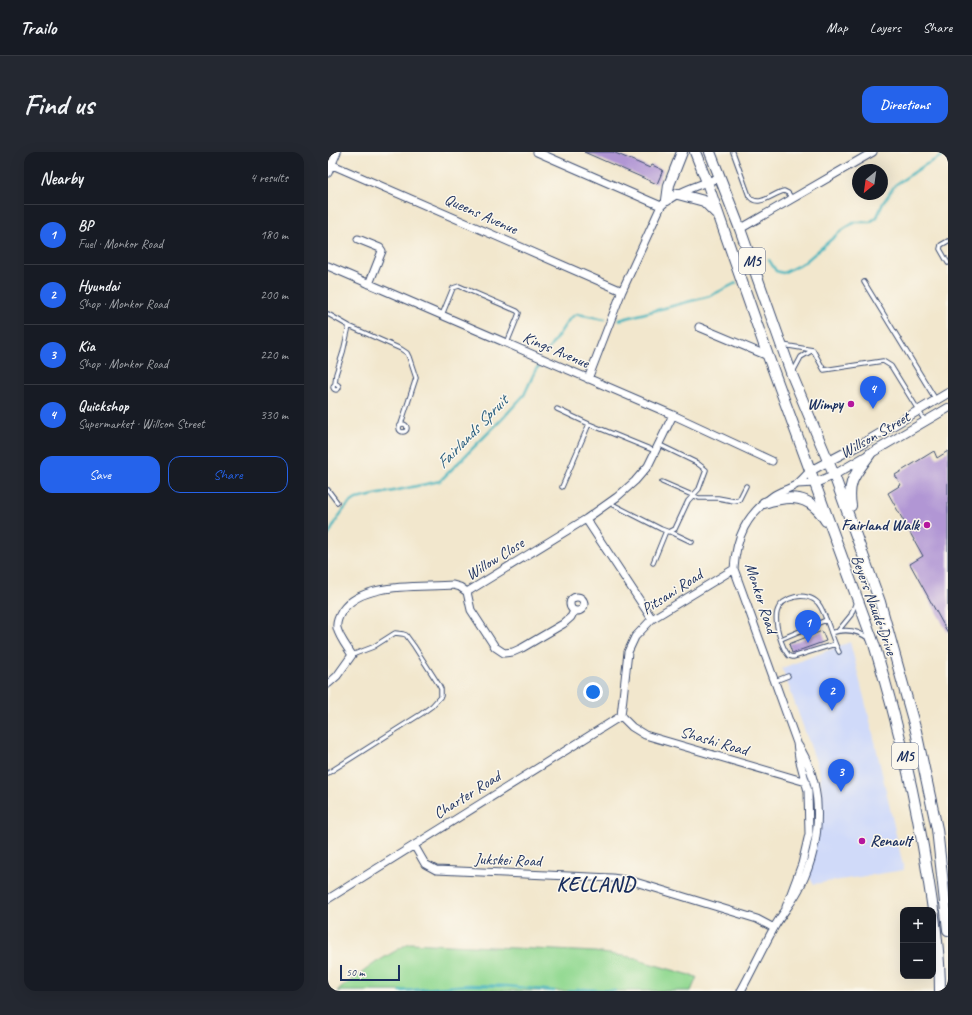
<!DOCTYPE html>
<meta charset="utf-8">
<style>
:root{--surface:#171b24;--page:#242831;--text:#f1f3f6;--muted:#9ea1a6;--line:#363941;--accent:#2563eb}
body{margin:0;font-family:Caveat,sans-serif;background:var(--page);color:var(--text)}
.controls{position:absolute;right:12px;bottom:12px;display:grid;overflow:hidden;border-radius:8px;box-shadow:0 4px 16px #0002}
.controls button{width:36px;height:36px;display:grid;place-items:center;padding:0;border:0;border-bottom:1px solid var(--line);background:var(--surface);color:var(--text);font:20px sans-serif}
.compass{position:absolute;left:524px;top:12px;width:36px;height:36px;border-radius:50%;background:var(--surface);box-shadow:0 4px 16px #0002;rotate:209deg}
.scale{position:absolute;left:12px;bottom:10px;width:60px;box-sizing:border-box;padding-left:4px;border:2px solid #1b2f5e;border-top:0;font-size:11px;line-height:14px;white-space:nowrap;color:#1b2f5e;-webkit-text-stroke:3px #fbf7ec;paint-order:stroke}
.you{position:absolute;left:265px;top:540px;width:14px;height:14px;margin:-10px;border:3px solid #fff;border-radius:50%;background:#1a73e8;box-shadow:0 0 0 6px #1a73e833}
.badge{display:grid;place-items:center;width:26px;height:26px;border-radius:50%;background:var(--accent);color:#fff;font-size:13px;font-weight:700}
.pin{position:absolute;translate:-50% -33px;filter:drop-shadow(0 1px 2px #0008)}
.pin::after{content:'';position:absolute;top:21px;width:14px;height:12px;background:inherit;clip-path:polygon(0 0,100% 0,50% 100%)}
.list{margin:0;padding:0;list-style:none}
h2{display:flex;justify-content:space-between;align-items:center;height:52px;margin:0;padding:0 16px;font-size:17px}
h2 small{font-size:13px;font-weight:400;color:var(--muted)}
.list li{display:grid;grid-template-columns:26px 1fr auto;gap:12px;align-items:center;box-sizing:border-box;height:60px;padding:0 16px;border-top:1px solid var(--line)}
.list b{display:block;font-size:15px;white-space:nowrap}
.list p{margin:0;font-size:13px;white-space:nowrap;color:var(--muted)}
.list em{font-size:13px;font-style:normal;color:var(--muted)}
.actions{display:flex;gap:8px;padding:12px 16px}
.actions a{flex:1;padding:9px 0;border:1px solid var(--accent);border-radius:12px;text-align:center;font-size:14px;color:var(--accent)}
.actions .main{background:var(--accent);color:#fff}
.map{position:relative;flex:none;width:620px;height:839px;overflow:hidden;border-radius:12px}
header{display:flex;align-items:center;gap:24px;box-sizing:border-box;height:56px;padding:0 20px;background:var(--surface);border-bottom:1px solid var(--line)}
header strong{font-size:19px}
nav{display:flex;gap:22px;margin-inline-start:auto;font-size:14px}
.intro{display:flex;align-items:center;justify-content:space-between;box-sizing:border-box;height:96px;padding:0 24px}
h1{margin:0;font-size:28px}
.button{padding:10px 18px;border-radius:12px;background:var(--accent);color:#fff;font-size:14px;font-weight:700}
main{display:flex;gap:24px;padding:0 24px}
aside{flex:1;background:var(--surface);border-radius:12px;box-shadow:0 4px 16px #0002}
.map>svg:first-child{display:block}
.built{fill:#d0daf9}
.green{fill:#93d992;stroke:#578478}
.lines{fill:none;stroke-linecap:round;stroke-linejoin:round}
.stream{stroke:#44b4bd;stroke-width:2.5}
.building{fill:#b196d4}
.service-casing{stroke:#3b4b6f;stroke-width:5.5}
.minor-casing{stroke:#3b4b6f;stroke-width:9}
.tertiary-casing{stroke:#3b4b6f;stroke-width:10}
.primary-casing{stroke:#3b4b6f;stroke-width:12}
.service{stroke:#fff;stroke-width:3.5}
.minor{stroke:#fff;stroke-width:7}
.tertiary{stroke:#fff;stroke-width:8}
.primary{stroke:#fff;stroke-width:10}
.poi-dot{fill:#b5179e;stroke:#fbf7ec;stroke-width:1.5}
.labels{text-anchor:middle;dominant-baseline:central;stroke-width:3;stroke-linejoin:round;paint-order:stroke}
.shield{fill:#fbf7ec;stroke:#5e6b89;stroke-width:1}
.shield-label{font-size:15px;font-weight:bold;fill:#1b2f5e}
.street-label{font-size:16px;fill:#1b2f5e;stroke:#fbf7ec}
.poi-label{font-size:16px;font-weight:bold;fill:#1b2f5e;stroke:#fbf7ec;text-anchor:end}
.water-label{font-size:17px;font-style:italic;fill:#295e7f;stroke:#fbf7ec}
.district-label{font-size:20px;font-weight:bold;letter-spacing:1px;fill:#1b2f5e;stroke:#fbf7ec}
</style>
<header>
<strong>Trailo</strong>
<nav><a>Map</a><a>Layers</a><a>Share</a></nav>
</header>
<div class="intro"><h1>Find us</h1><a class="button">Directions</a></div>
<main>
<aside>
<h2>Nearby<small>4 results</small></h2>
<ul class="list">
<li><span class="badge">1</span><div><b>BP</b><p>Fuel · Monkor Road</p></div><em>180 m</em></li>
<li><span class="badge">2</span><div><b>Hyundai</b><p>Shop · Monkor Road</p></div><em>200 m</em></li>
<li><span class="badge">3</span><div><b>Kia</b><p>Shop · Monkor Road</p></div><em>220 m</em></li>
<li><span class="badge">4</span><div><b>Quickshop</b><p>Supermarket · Willson Street</p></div><em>330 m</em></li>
</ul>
<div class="actions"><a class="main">Save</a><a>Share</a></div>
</aside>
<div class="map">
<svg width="620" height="839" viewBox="0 0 620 839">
<rect width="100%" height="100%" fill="#fbf7ec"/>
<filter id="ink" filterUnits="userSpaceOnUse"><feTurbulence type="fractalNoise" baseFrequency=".025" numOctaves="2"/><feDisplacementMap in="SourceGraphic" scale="8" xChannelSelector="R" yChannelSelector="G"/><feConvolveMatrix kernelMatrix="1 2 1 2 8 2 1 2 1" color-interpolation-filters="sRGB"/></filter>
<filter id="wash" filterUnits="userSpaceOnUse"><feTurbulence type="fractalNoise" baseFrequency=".012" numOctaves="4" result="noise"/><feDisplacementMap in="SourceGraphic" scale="16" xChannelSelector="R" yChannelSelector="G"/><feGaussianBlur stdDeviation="0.9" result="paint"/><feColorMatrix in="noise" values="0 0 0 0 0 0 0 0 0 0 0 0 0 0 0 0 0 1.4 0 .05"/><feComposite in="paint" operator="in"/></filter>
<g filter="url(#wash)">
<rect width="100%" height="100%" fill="#f2e7cd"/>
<path class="built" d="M522,490L544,577L576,718L486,732L479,721L494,663L492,621L454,516Z"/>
<path class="green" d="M81,791L267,800L309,806L313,809L369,825L363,839H9L47,811Z"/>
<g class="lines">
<path class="stream" d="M441,108L448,119L455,121L477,110L513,79L527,70H542L549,65L555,51L567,33L597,13L620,1
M291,168L382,144L408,131
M218,201L242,166L249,162L277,167
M0,384C8,370 14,355 28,347L112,329L176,265L196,243L208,217L211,215
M73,839L140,833L179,834L226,839
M241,839L255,837L287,839"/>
</g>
<g id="blocks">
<path class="building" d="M256,0H285L322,16L324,13L335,18L329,32Z
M606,299L609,306L620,299V481L582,412L595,404L560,341L573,333L567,323Z
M494,479L498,489L464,501L461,492Z"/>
</g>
</g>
<g filter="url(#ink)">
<use href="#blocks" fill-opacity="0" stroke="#3b4b6f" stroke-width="1"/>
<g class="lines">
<g class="service-casing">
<path id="service" d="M405,0L421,44C430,57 445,41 456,39L460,41L464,46
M620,89L613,93L612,97L620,111
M536,130L608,248
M0,162L21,174L73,197L79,201L81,205L88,226L73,272
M114,163L125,136L131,134L189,159L191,161L190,164L179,191
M455,193L485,198L496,218L555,209L563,214L597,269
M465,220L473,205L485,198
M5 235a3 3 0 1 1 6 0a3 3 0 1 1-6 0Z
M7,232L8,222L15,200L21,174
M229,257L261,272L327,299
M71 276a4 4 0 1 1 8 0a4 4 0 1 1-8 0Z
M334,330L371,346H390L406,349L411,348L418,334
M234,335L261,272
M0,338L9,350
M282,351L333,377L341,380L347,377L360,349L371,337L378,318L369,311L332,293
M343,380L364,390
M325,411L338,379
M510,479L523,463L528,450
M503,481C516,477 530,478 541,487
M453,487L498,468
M507,492L465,505L461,504C454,496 446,472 449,460C453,444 479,439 490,451C499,462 503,486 511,500
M447,529L460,524
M0,621L93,562L104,554L113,544V537L111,533L86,494L78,483L75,482L67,481L45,495L24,503"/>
</g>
<g class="minor-casing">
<path id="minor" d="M209,0L333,54
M0,11L294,139
M0,21L9,0
M412,77L545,0
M30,87L52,96L54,99L41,132
M0,114L345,263L444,309
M371,175L440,204
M260,227L294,139L333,54C348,39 373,33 392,25
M469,332L487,331
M258,367L324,467
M139,440L258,367L289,345L307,329L320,314L345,263
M139,440L143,458L167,495L176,501L185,500L194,496L235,472L243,465L246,459
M242 452a7 7 0 1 1 14 0a7 7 0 1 1-14 0Z
M0,532L9,524L24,503C19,495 11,485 9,476C8,470 11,464 14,459C35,429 92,436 125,433L132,435L139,440
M293,564L300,500L307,485L324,467L406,417
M293,564L304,575L317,583L478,630
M86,693L97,712L108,718L284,726L304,729L429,767L446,776
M0,747L293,564
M458,755L474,712L481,682L480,639L471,606L469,591L406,417C408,385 418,363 445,344C452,339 462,337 469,332C474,328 478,323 482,319
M413,839C425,817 435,795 447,774C455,760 467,747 473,733C494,690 497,634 470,593"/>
</g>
<g class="tertiary-casing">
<path id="tertiary" d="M482,319L539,289L620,241
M487,331L506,323L620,256"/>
</g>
<g class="primary-casing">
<path id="primary" d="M367,0L379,30L440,204L546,492C569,568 588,646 600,725C606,763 612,801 612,839
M382,0L412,77L464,223L506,323L552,450L588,579L609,677L620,778
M350,42L376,49L388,61
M339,48L341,33L354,0
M436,351C462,343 482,342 498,369
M523,354C519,328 528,322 542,302"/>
</g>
<use href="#service" class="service"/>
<use href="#minor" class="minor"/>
<use href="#tertiary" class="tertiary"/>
<use href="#primary" class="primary"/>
</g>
</g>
<g class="poi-dot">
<circle cx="523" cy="252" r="4"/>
<circle cx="599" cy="373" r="4"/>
<circle cx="534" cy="689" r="4"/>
</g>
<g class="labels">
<g class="shield">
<rect x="411" y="96" width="26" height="26" rx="3"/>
<rect x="564" y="591" width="26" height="26" rx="3"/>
</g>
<g class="shield-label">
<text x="424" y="109">M5</text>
<text x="577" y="604">M5</text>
</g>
<g class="street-label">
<text transform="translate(153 62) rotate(24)">Queens Avenue</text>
<text transform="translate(228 198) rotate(23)">Kings Avenue</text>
<text transform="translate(547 283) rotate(-30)">Willson Street</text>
<text transform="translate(167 407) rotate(-32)">Willow Close</text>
<text transform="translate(344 440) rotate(-33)">Pitsani Road</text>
<text transform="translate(433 446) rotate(72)">Monkor Road</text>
<text transform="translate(546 453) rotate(70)">Beyers Naudé Drive</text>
<text transform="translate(386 589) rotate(16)">Shashi Road</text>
<text transform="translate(139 643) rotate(-32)">Charter Road</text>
<text transform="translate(180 708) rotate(2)">Jukskei Road</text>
</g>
<g class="poi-label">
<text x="515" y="252">Wimpy</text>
<text x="591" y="373">Fairland Walk</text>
<text x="542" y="689" text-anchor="start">Renault</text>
</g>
<g class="water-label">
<text transform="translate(144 280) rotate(-46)">Fairlands Spruit</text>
</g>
<g class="district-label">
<text x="268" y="732">KELLAND</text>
</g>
</g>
</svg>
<div class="controls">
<button>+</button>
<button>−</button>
</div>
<svg class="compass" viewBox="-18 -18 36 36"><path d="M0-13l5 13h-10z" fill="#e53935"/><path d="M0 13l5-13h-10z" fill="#9ea1a6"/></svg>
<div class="scale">50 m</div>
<div class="you"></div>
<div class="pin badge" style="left:480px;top:491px">1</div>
<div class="pin badge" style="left:504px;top:559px">2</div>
<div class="pin badge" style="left:513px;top:640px">3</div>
<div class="pin badge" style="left:545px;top:257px">4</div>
</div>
</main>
